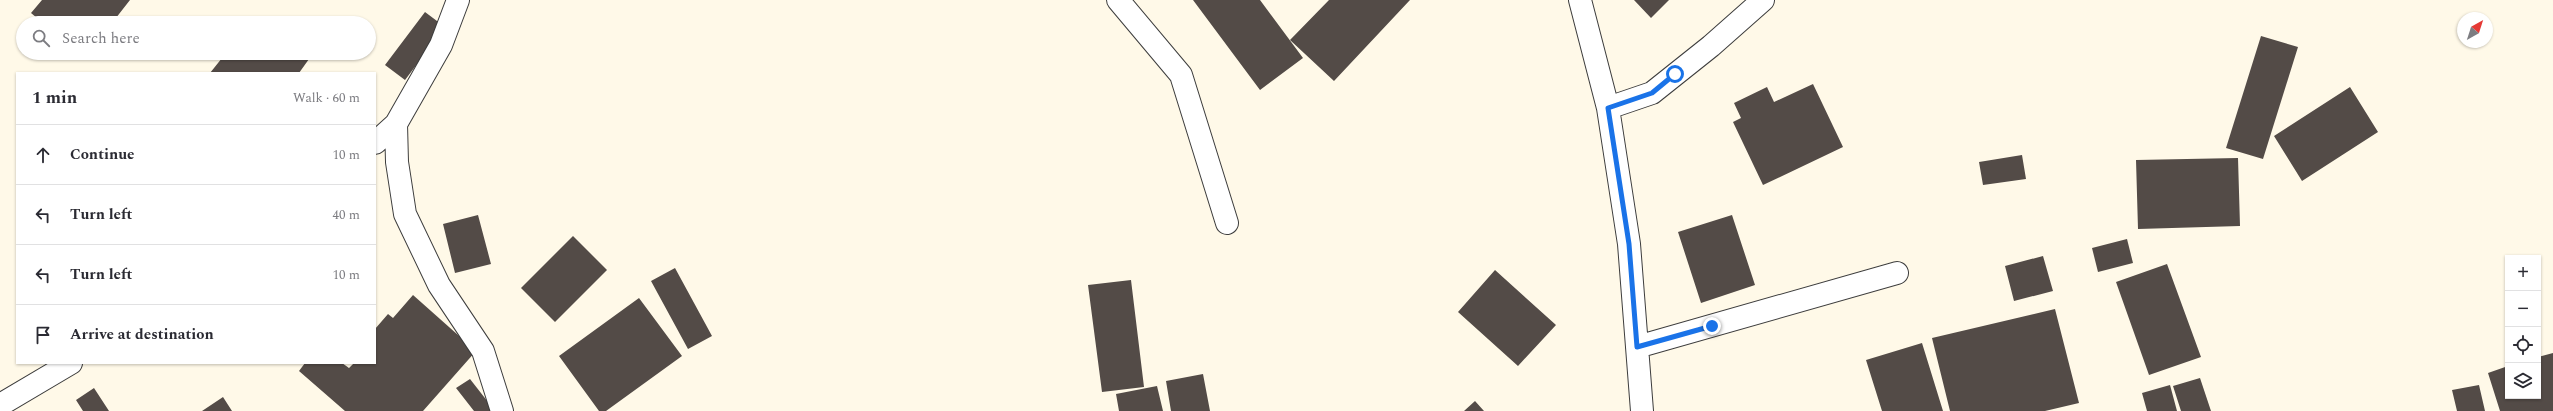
<!DOCTYPE html>
<meta charset="utf-8">
<style>
:root{--surface:#fff;--page:#f7f7f7;--text:#2b2b33;--muted:#7c7c81;--line:#e1e1e2}
body{margin:0;font-family:Spectral,serif;background:var(--page);color:var(--text)}
.controls{position:absolute;right:12px;bottom:12px;display:grid;overflow:hidden;border-radius:0px;box-shadow:0 1px 3px #0004}
.controls button{width:36px;height:36px;display:grid;place-items:center;padding:0;border:0;border-bottom:1px solid var(--line);background:var(--surface);color:var(--text);font:20px sans-serif}
.compass{position:absolute;left:2457px;top:12px;width:36px;height:36px;border-radius:50%;background:var(--surface);box-shadow:0 1px 3px #0004;rotate:39deg}
.stop{position:absolute;width:12px;height:12px;margin:-9px;border:3px solid #1a73e8;border-radius:50%;background:#fff}
.stop.end{background:#1a73e8;border-color:#fff;box-shadow:0 1px 4px #0008}
.list{margin:0;padding:0;list-style:none}
h2{display:flex;justify-content:space-between;align-items:center;height:52px;margin:0;padding:0 16px;font-size:17px}
h2 small{font-size:13px;font-weight:400;color:var(--muted)}
.list li{display:grid;grid-template-columns:26px 1fr auto;gap:12px;align-items:center;box-sizing:border-box;height:60px;padding:0 16px;border-top:1px solid var(--line)}
.list b{display:block;font-size:15px;white-space:nowrap}
.list em{font-size:13px;font-style:normal;color:var(--muted)}
.icon{flex:none;width:22px;height:22px;fill:none;stroke:currentColor;stroke-width:2;stroke-linecap:round;stroke-linejoin:round}
.map{position:relative;flex:none;width:2553px;height:411px;overflow:hidden}
.search{position:absolute;background:var(--surface);box-shadow:0 1px 3px #0004;left:16px;top:16px;width:360px;height:44px;display:flex;align-items:center;gap:10px;box-sizing:border-box;padding:0 14px;border-radius:22px;color:var(--muted);font-size:15px}
.panel{position:absolute;background:var(--surface);box-shadow:0 1px 3px #0004;left:16px;top:72px;width:360px;height:292px;border-radius:0px}
.map>svg:first-child{display:block}
.building{fill:#534b47}
.lines{fill:none;stroke-linecap:round;stroke-linejoin:round}
.minor-casing{stroke:#3d3d3d;stroke-width:24}
.minor{stroke:#fff;stroke-width:22}
.route{stroke:#1a73e8;stroke-width:5}
</style>
<div class="map">
<svg width="2553" height="411" viewBox="0 0 2553 411">
<rect width="100%" height="100%" fill="#fff9e8"/>
<path class="building" d="M42,0H130L112,23H43L31,13Z
M1193,0H1260L1303,58L1260,90Z
M1329,0H1410L1334,81L1290,40Z
M1634,0H1669L1651,18Z
M425,12L445,27L405,80L385,65Z
M254,17L263,23H250Z
M2261,36L2298,47L2263,159L2226,148Z
M226,53H301L309,59L299,73H210Z
M1813,84L1843,147L1763,185L1733,122L1741,118L1734,103L1767,87L1774,102Z
M2350,87L2378,132L2302,181L2274,136Z
M2022,155L2026,179L1983,185L1979,162Z
M2238,158L2240,226L2138,229L2136,160Z
M478,215L491,264L455,273L443,224Z
M1732,215L1755,285L1701,303L1678,232Z
M573,236L607,270L555,322L521,288Z
M2127,239L2133,263L2098,272L2092,248Z
M2043,256L2053,291L2014,301L2005,266Z
M2167,264L2201,357L2149,375L2116,282Z
M675,268L712,336L688,349L651,281Z
M1495,270L1556,325L1518,366L1458,312Z
M1131,280L1144,387L1102,392L1088,285Z
M413,295L476,351L423,411H345L299,371L305,363H342L349,368L354,363H375V329L388,314L393,318Z
M639,298L682,356L606,411H599L559,356Z
M2055,309L2079,403L2045,411H1950L1932,338Z
M1922,343L1943,411H1882L1866,360Z
M2553,353V411H2500L2488,373L2508,366V396H2538V357Z
M1203,374L1210,411H1171L1166,381Z
M2200,378L2211,411H2181L2173,386Z
M470,379L495,411H474L456,388Z
M2170,385L2177,411H2147L2142,393Z
M2479,385L2485,411H2457L2452,390Z
M1157,386L1163,411H1119L1116,394Z
M94,388L109,411H83L76,400Z
M223,397L232,411H202Z
M1475,401L1484,411H1464Z"/>
<g class="lines">
<g class="minor-casing">
<path id="minor" d="M1118,0L1181,75L1227,223
M1580,0L1608,108L1629,244L1642,411
M1608,108L1652,93L1711,46L1763,0
M396,124L397,162L405,214L439,285L483,351L502,411
M375,143L396,124L441,45L458,0
M1637,347L1897,273
M0,405L71,363"/>
</g>
<use href="#minor" class="minor"/>
</g>
<g class="lines">
<path class="route" d="M1675,74L1652,93L1608,108L1629,244L1637,347L1712,326"/>
</g>
</svg>
<div class="controls">
<button>+</button>
<button>−</button>
<button><svg class="icon" aria-label="locate" viewBox="0 0 24 24"><circle cx="12" cy="12" r="6"/><path d="M12 2v4M12 18v4M2 12h4M18 12h4"/></svg></button>
<button><svg class="icon" aria-label="layers" viewBox="0 0 24 24"><path d="M12 4l9 5-9 5-9-5zM3 14l9 5 9-5"/></svg></button>
</div>
<svg class="compass" viewBox="-18 -18 36 36"><path d="M0-13l5 13h-10z" fill="#e53935"/><path d="M0 13l5-13h-10z" fill="#7c7c81"/></svg>
<div class="stop" style="left:1675px;top:74px"></div>
<div class="stop end" style="left:1712px;top:326px"></div>
<div class="search"><svg class="icon" aria-label="search" viewBox="0 0 24 24"><circle cx="10" cy="10" r="6"/><path d="M15 15l6 6"/></svg>Search here</div>
<section class="panel">
<h2>1 min<small>Walk · 60 m</small></h2>
<ul class="list">
<li><svg class="icon" aria-label="ahead" viewBox="0 0 24 24"><path d="M12 20V5M6 11l6-6 6 6"/></svg><div><b>Continue</b></div><em>10 m</em></li>
<li><svg class="icon" aria-label="left" viewBox="0 0 24 24"><path d="M17 20v-9H6M10 6l-5 5 5 5"/></svg><div><b>Turn left</b></div><em>40 m</em></li>
<li><svg class="icon" aria-label="left" viewBox="0 0 24 24"><path d="M17 20v-9H6M10 6l-5 5 5 5"/></svg><div><b>Turn left</b></div><em>10 m</em></li>
<li><svg class="icon" aria-label="arrive" viewBox="0 0 24 24"><path d="M6 21V4h12l-3 4 3 4H6"/></svg><div><b>Arrive at destination</b></div></li>
</ul>
</section>
</div>
